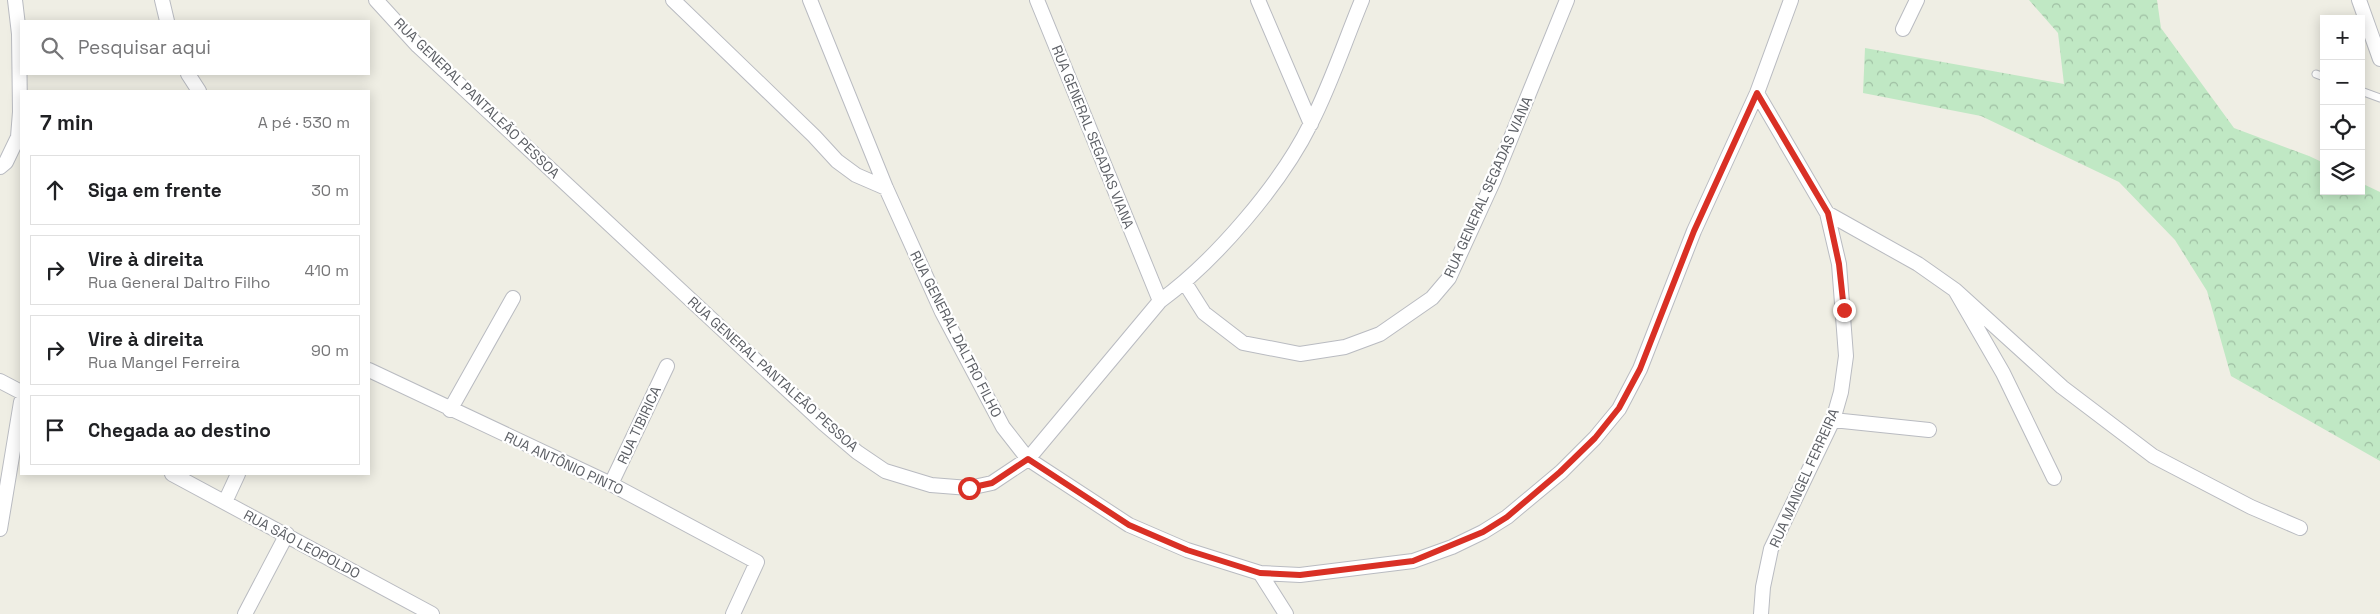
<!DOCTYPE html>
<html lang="pt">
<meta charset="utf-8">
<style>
:root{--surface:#fff;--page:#f6f6f6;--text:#202124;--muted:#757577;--line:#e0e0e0}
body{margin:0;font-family:"Space Grotesk",sans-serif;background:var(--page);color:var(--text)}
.controls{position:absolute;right:15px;top:15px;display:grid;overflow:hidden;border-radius:0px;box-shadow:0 2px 12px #0003}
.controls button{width:45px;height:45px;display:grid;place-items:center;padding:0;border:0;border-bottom:1px solid var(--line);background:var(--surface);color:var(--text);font:25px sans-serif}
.stop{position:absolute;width:15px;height:15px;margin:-11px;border:4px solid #d93025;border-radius:50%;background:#fff}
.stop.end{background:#d93025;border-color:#fff;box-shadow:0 1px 5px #0008}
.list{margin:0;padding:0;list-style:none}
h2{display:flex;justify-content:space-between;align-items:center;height:65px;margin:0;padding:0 20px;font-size:21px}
h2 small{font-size:16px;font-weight:400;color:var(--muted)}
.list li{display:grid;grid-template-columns:32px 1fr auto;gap:15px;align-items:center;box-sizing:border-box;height:70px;margin:0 10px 10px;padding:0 10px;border:1px solid var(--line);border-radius:0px}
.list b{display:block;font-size:19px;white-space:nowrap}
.list p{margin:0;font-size:16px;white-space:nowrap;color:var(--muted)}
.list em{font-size:16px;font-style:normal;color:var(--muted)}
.icon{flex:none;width:28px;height:28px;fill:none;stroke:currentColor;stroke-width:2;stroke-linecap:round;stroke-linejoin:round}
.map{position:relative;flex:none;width:2380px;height:614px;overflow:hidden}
.search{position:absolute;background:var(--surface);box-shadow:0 2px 12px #0003;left:20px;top:20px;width:350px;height:55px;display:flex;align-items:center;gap:12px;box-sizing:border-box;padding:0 18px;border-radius:0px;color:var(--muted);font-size:19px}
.panel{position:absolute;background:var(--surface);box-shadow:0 2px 12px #0003;left:20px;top:90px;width:350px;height:385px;border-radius:0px}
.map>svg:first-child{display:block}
.forest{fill:url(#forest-crowns)}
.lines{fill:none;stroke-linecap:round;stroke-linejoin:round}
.service-casing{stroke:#b9bbc1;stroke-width:9}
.minor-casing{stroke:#b9bbc1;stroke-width:16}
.service{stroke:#fff;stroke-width:7}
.minor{stroke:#fff;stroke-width:14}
.route{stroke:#d93025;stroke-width:6}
.labels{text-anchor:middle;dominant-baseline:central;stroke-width:4.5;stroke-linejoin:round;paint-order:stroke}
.street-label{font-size:14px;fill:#5c5f65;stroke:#fff}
</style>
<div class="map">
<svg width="2380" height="614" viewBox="0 0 2380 614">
<defs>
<pattern id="forest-crowns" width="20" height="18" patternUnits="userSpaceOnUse" patternTransform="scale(1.25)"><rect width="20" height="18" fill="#c0e8c4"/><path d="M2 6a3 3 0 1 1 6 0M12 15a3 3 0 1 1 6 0" fill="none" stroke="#9fbfa3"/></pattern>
</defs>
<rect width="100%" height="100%" fill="#efeee4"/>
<path class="forest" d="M2029,0H2157L2161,28L2234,128L2309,156L2324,163V191H2361V183L2380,192V461L2231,376L2207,291L2175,240L2119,182L1981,116L1863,93L1865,48L2064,84L2058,33Z"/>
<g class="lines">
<g class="service-casing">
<path id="service" d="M2316,74L2324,77
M2361,91L2380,98"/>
</g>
<g class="minor-casing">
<path id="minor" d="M162,0L167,21
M376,0L418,46L823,423L857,452L885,471L931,485L969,488L992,483L1028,459L1160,301C1215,261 1281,184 1311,123C1331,84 1345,41 1362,0
M673,0L814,136L837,161L856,175L886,188
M810,0L886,188L942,312L1003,427L1028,459L1129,525L1187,550L1260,573L1300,575L1413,561L1452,547L1483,532L1507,517L1561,472L1595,438L1619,409L1640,369L1694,231L1757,93L1791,0
M1037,0L1160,301
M1258,0L1311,124
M2359,0L2380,59
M1903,29L1917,0
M188,74L199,91
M1757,93L1827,213L1839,264L1846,356L1841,392L1833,420L1771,549L1763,587L1761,614
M0,167L6,162L18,137L20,112L19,34L15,0
M1827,213L1918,264L1955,290L2003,373L2054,478
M1185,283L1204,313L1243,343L1300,354L1345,347L1380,334L1432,298L1449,278L1493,182L1567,0
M1955,290L2062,387L2153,456L2251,507L2300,528
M369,370L611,484L757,562L733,614
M0,381L21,392
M450,410L513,298
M1833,420L1929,430
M172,474L432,614
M611,484L667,366
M225,502L238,474
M0,529L21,402
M1260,573L1286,614
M245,614L287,534"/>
</g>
<use href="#service" class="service"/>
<use href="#minor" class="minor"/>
</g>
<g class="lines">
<path class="route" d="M969,488L992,483L1028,459L1129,525L1187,550L1260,573L1300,575L1413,561L1483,532L1507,517L1560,472L1595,438L1619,408L1640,369L1694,231L1757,93L1828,213L1839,264L1844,310"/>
</g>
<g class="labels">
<g class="street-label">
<text transform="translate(477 98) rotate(44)">RUA GENERAL PANTALEÃO PESSOA</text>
<text transform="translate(1093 137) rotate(68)">RUA GENERAL SEGADAS VIANA</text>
<text transform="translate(1488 187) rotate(-66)">RUA GENERAL SEGADAS VIANA</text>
<text transform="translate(956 334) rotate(63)">RUA GENERAL DALTRO FILHO</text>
<text transform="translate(773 374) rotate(42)">RUA GENERAL PANTALEÃO PESSOA</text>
<text transform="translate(639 425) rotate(-65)">RUA TIBIRICA</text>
<text transform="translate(564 463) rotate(25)">RUA ANTÔNIO PINTO</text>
<text transform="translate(1804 478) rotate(-66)">RUA MANGEL FERREIRA</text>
<text transform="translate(302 544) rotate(28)">RUA SÃO LEOPOLDO</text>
</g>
</g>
</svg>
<div class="controls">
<button>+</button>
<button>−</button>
<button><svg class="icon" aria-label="locate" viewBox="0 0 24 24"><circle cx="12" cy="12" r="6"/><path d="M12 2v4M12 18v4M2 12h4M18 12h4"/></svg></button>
<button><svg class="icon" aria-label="layers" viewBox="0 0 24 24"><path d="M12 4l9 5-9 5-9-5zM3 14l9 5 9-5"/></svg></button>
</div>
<div class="stop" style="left:969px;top:488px"></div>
<div class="stop end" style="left:1844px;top:310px"></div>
<div class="search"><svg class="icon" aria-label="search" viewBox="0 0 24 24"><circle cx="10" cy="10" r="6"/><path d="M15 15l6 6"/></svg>Pesquisar aqui</div>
<section class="panel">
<h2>7 min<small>A pé · 530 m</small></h2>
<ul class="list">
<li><svg class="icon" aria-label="ahead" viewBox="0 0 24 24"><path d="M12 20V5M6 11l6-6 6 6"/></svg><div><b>Siga em frente</b></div><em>30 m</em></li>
<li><svg class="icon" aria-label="right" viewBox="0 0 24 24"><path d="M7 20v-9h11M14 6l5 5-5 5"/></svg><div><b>Vire à direita</b><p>Rua General Daltro Filho</p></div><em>410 m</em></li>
<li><svg class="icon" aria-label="right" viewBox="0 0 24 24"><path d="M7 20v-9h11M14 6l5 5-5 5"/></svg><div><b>Vire à direita</b><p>Rua Mangel Ferreira</p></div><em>90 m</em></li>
<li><svg class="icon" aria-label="arrive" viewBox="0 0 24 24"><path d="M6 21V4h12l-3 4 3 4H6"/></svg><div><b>Chegada ao destino</b></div></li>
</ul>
</section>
</div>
